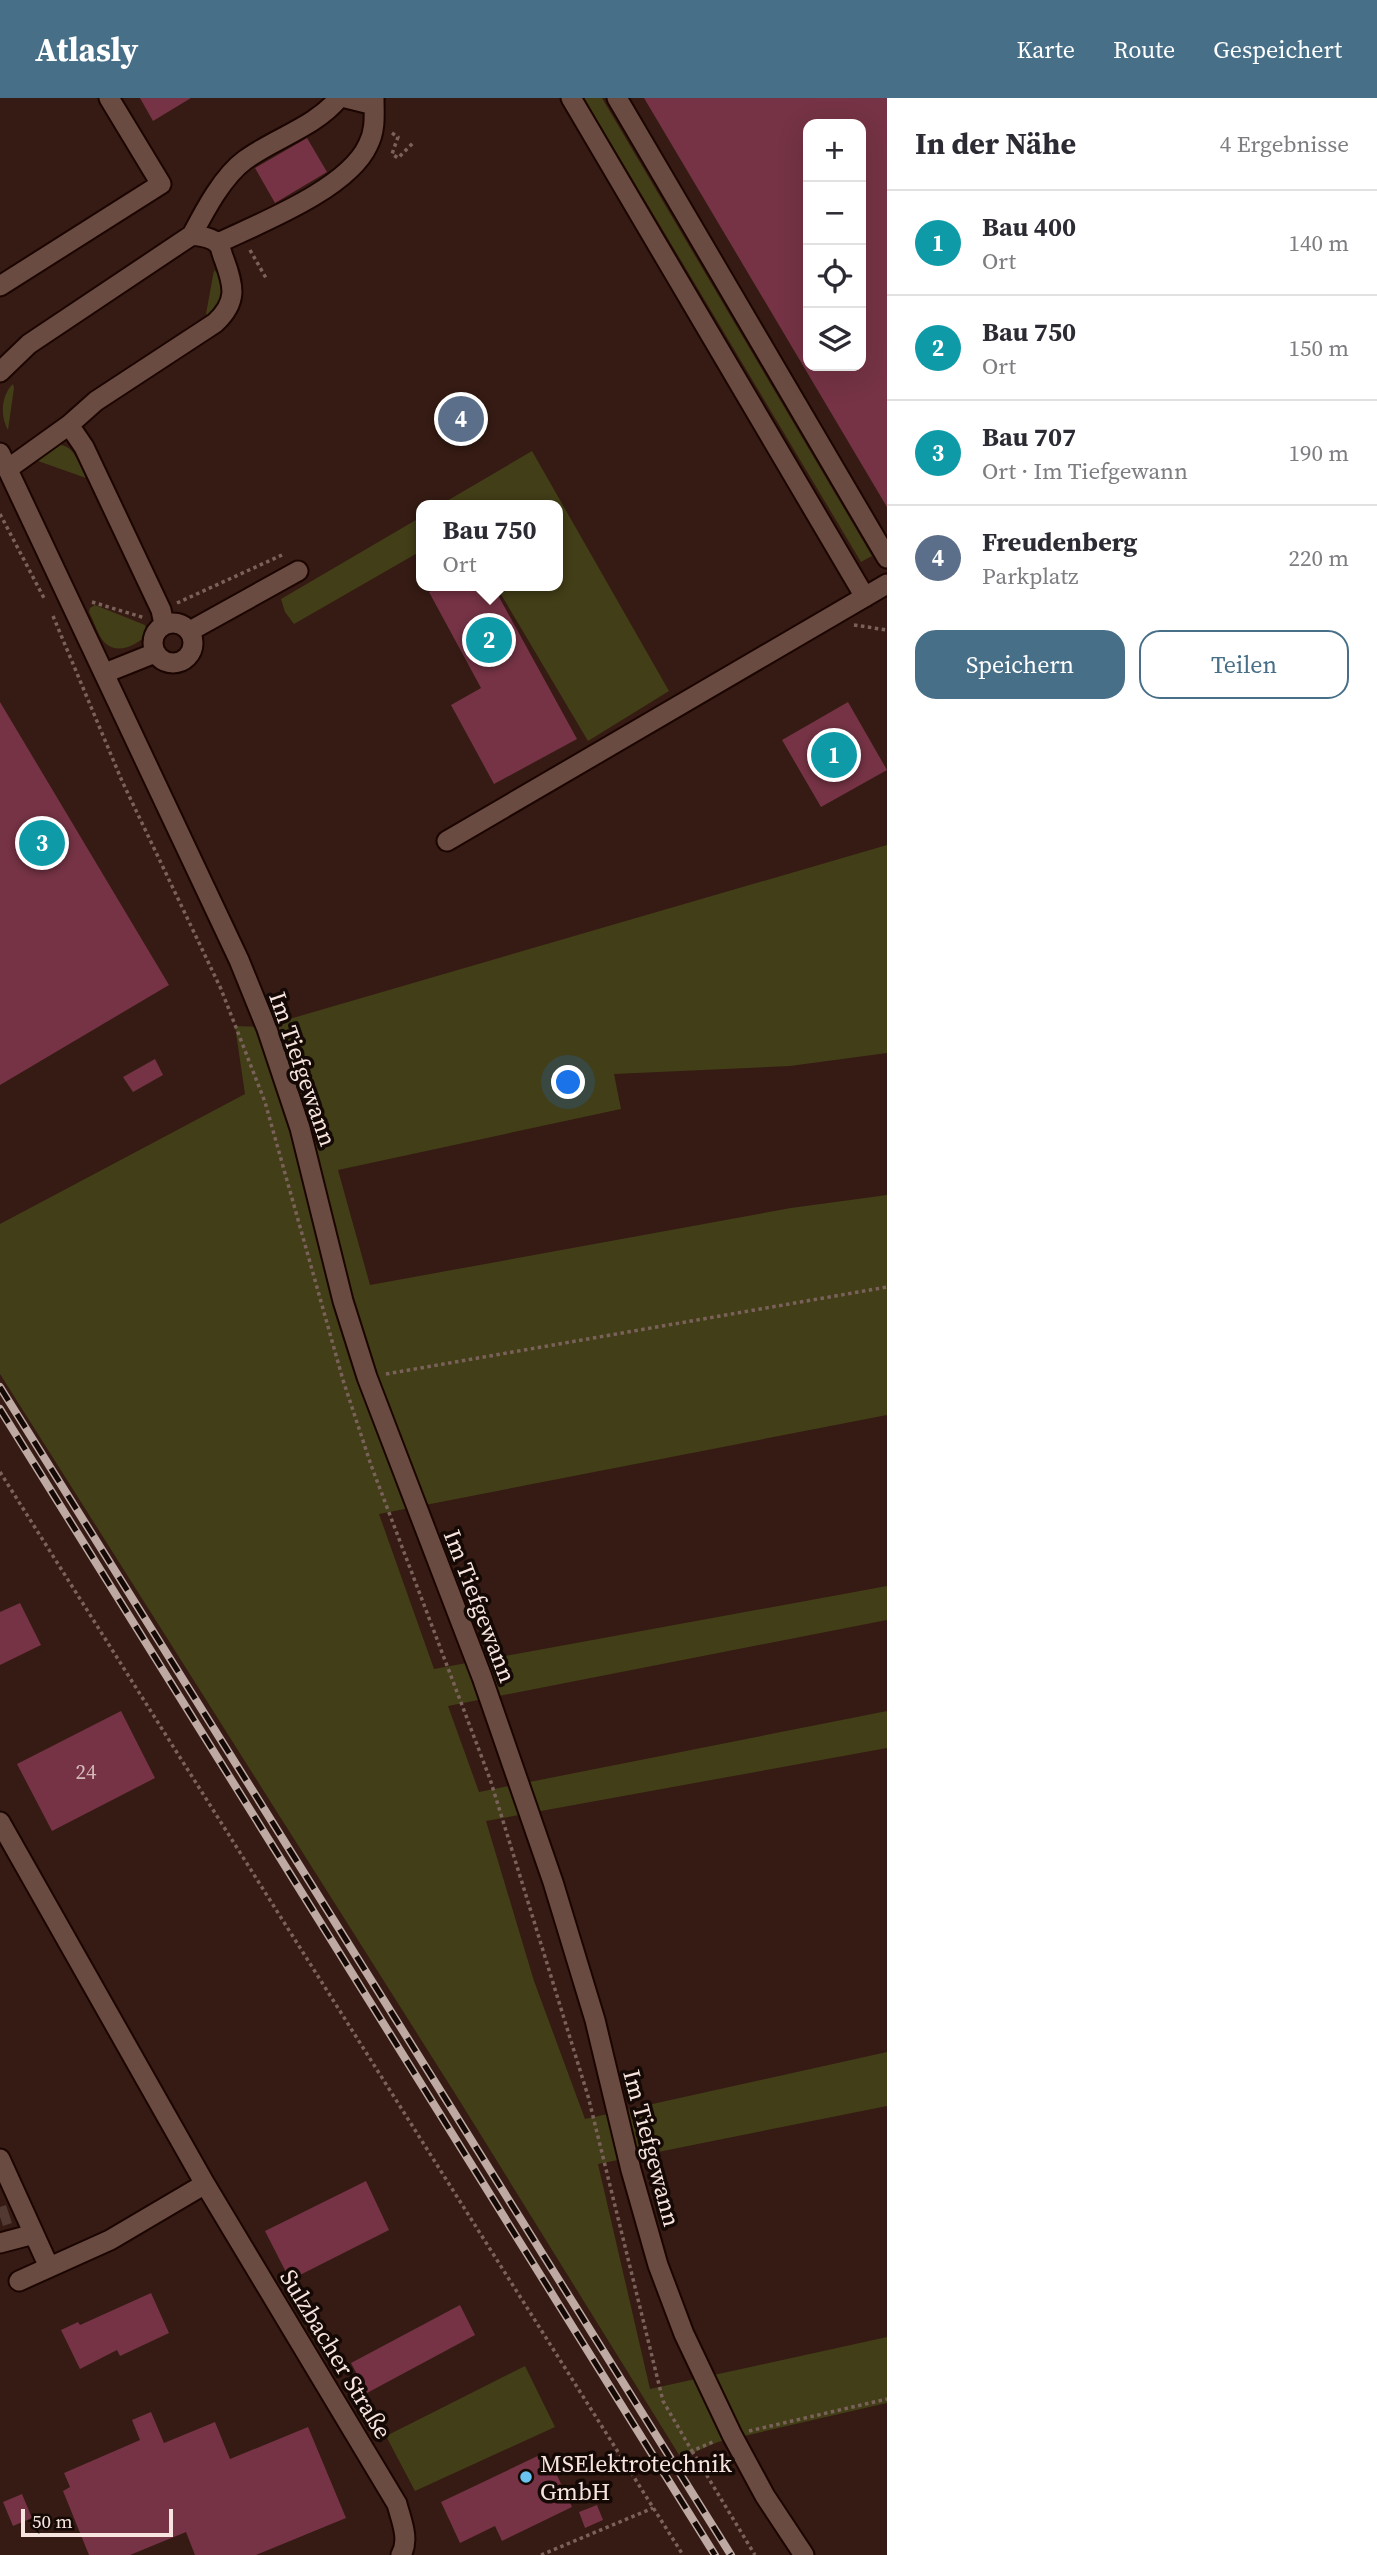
<!DOCTYPE html>
<html lang="de">
<meta charset="utf-8">
<style>
:root{--surface:#fff;--page:#f7f7f7;--text:#2b2b33;--muted:#7c7c81;--line:#e1e1e2;--accent:#476f88}
body{margin:0;font-family:"Source Serif 4",serif;background:var(--page);color:var(--text)}
.controls{position:absolute;right:21px;top:21px;display:grid;overflow:hidden;border-radius:14px;box-shadow:0 7px 28px #0002}
.controls button{width:63px;height:63px;display:grid;place-items:center;padding:0;border:0;border-bottom:2px solid var(--line);background:var(--surface);color:var(--text);font:35px sans-serif}
.scale{position:absolute;left:21px;bottom:18px;width:152px;box-sizing:border-box;padding-left:7px;border:4px solid #f7e4de;border-top:0;font-size:19px;line-height:24px;white-space:nowrap;color:#f7e4de;-webkit-text-stroke:5px #150906;paint-order:stroke}
.you{position:absolute;left:569px;top:985px;width:24px;height:24px;margin:-18px;border:5px solid #fff;border-radius:50%;background:#1a73e8;box-shadow:0 0 0 10px #1a73e833}
.badge{display:grid;place-items:center;width:46px;height:46px;border-radius:50%;background:var(--accent);color:#fff;font-size:23px;font-weight:700}
.pin{position:absolute;translate:-50% -50%;border:4px solid #fff;box-shadow:0 2px 7px #0006}
.popup{position:absolute;left:416px;top:402px;width:147px;height:91px;box-sizing:border-box;display:grid;place-content:center;border-radius:14px;background:var(--surface);filter:drop-shadow(0 2px 5px #0005);font-size:23px;white-space:nowrap;color:var(--muted)}
.popup b{font-size:26px;color:var(--text)}
.popup::after{content:'';position:absolute;left:50%;top:100%;margin-left:-14px;border:14px solid transparent;border-top-color:var(--surface)}
.list{margin:0;padding:0;list-style:none}
h2{display:flex;justify-content:space-between;align-items:center;height:91px;margin:0;padding:0 28px;font-size:30px}
h2 small{font-size:23px;font-weight:400;color:var(--muted)}
.list li{display:grid;grid-template-columns:46px 1fr auto;gap:21px;align-items:center;box-sizing:border-box;height:105px;padding:0 28px;border-top:2px solid var(--line)}
.list b{display:block;font-size:26px;white-space:nowrap}
.list p{margin:0;font-size:23px;white-space:nowrap;color:var(--muted)}
.list em{font-size:23px;font-style:normal;color:var(--muted)}
.actions{display:flex;gap:14px;padding:21px 28px}
.actions a{flex:1;padding:16px 0;border:2px solid var(--accent);border-radius:21px;text-align:center;font-size:24px;color:var(--accent)}
.actions .main{background:var(--accent);color:#fff}
.icon{flex:none;width:38px;height:38px;fill:none;stroke:currentColor;stroke-width:2;stroke-linecap:round;stroke-linejoin:round}
.map{position:relative;flex:none;width:887px;height:2457px;overflow:hidden}
header{display:flex;align-items:center;gap:42px;box-sizing:border-box;height:98px;padding:0 35px;background:var(--accent);color:#fff}
header strong{font-size:33px}
nav{display:flex;gap:38px;margin-inline-start:auto;font-size:24px}
main{display:flex}
aside{flex:1;background:var(--surface)}
.map>svg:first-child{display:block}
.green{fill:#423e17}
.building{fill:#753345;fill-rule:evenodd}
.lines{fill:none;stroke-linecap:round;stroke-linejoin:round}
.minor-tunnel{stroke:#523931;stroke-width:19;stroke-dasharray:19 10;stroke-linecap:butt}
.minor-casing{stroke:#1b0501;stroke-width:23}
.path{stroke:#7a625b;stroke-width:3.5;stroke-dasharray:3.5 3.5;stroke-linecap:butt}
.minor{stroke:#6a4b42;stroke-width:19}
.rail-casing{stroke:#bea9a3;stroke-width:8}
.rail{stroke:#150906;stroke-width:5;stroke-dasharray:16;stroke-linecap:butt}
.poi-dot{fill:#6ac3f1;stroke:#150906;stroke-width:2.5}
.labels{text-anchor:middle;dominant-baseline:central;stroke-width:7;stroke-linejoin:round;paint-order:stroke}
.number-label{font-size:21px;fill:#d6b8b8}
.street-label{font-size:24px;fill:#f7e4de;stroke:#150906}
.poi-label{font-size:24px;fill:#f7e4de;stroke:#150906;text-anchor:start}
</style>
<header>
<strong>Atlasly</strong>
<nav><a>Karte</a><a>Route</a><a>Gespeichert</a></nav>
</header>
<main>
<div class="map">
<svg width="887" height="2457" viewBox="0 0 887 2457">
<rect width="100%" height="100%" fill="#351b13"/>
<path class="green" d="M584,0H602L872,458L861,464Z
M214,172C230,189 223,203 209,218L206,216Z
M13,286L14,290L8,332C0,319 1,297 13,286Z
M56,347C74,345 79,366 86,380L38,363L37,362Z
M532,353L669,593L588,643L496,488H557V407H440Z
M421,419V453L294,526L285,514L281,501Z
M95,507L145,527L147,536C138,547 118,557 105,545C98,538 94,523 89,514L90,510Z
M887,747V955L790,968L614,976L621,1011L338,1072L370,1187L791,1110L887,1097V1317L379,1416L434,1571L887,1488V1522L448,1608L479,1694L887,1613V1650L486,1723L534,1883L585,2021L887,1954V2008L598,2066L650,2291L887,2239V2305L718,2344L681,2360L456,1997L0,1276V1126L245,996L235,928L262,929Z
M525,2268L555,2329L415,2393L386,2338Z"/>
<path class="building" d="M140,0H191L153,23Z
M644,0H887V409L808,276ZM808,26H861V268H808Z
M307,40L327,74L275,105L255,70Z
M441,488H493L577,641L494,686L451,607L481,590L429,494Z
M0,604L169,887L0,987Z
M848,604L887,672L821,709L782,642Z
M155,961L163,977L133,994L123,979Z
M20,1505L41,1547L0,1567V1514Z
M121,1613L155,1680L52,1733L17,1666Z
M366,2083L389,2132L290,2182L265,2133Z
M151,2195L169,2235L120,2258L117,2252L80,2271L61,2232L78,2224L80,2227Z
M460,2207L475,2237L367,2295L351,2265Z
M151,2314L164,2345L215,2324L230,2361L308,2329L346,2420L256,2457H195L186,2434L130,2457H89L63,2393L70,2389L64,2375L140,2342L132,2322Z
M546,2354L572,2409L502,2443L495,2428L460,2445L441,2404Z
M22,2396L32,2420L13,2428L3,2404Z
M597,2407L603,2422L585,2430L579,2414Z"/>
<g class="lines">
<path class="minor-tunnel" d="M0,2119L9,2116"/>
<g class="minor-casing">
<path id="minor" d="M346,0L374,7
M571,0L865,499
M617,0L887,460
M192,137C205,112 223,78 245,62C275,40 315,29 339,0
M218,145C260,125 348,91 368,47C376,32 374,16 374,0
M0,188L161,86L109,0
M0,274L29,246L192,137C200,138 212,139 218,146C221,149 222,157 224,161C234,188 238,204 215,225L96,303L69,327L9,370
M69,327L84,349L161,512L164,526
M0,355L239,862L267,931L300,1030L343,1203L367,1279L482,1579L553,1784L595,1922L631,2072L658,2167L684,2236L732,2337L765,2398L804,2457
M153 545a20 20 0 1 1 40 0a20 20 0 1 1-40 0Z
M190,533L298,473
M105,575L155,555
M447,743L887,486
M0,1724L205,2086L397,2406C401,2422 410,2441 401,2457
M0,2061L49,2169
M0,2145L34,2136
M19,2183L110,2142L205,2086"/>
</g>
<path class="path" d="M392,35L398,39L392,56L398,60L414,44
M250,152L266,180
M0,416L45,502
M92,504L145,520
M177,505L282,457
M53,518L122,683L221,891L265,1004L343,1282L371,1367L490,1681L588,1998L663,2303L692,2353L715,2343
M854,527L887,532
M386,1276L887,1189
M0,1374L683,2457
M749,2333L887,2301
M692,2353L755,2457
M541,2457L653,2410"/>
<use href="#minor" class="minor"/>
<g class="rail-casing">
<path id="rail" d="M0,1289L731,2457
M0,1311L715,2457"/>
</g>
<use href="#rail" class="rail"/>
</g>
<circle class="poi-dot" cx="526" cy="2379" r="7"/>
<g class="labels">
<g class="number-label">
<text x="86" y="1673">24</text>
</g>
<g class="street-label">
<text transform="translate(303 971) rotate(71)">Im Tiefgewann</text>
<text transform="translate(480 1508) rotate(69)">Im Tiefgewann</text>
<text transform="translate(652 2050) rotate(75)">Im Tiefgewann</text>
<text transform="translate(336 2256) rotate(59)">Sulzbacher Straße</text>
</g>
<g class="poi-label">
<text x="540" y="2365">MSElektrotechnik<tspan x="540" dy="28">GmbH</tspan></text>
</g>
</g>
</svg>
<div class="controls">
<button>+</button>
<button>−</button>
<button><svg class="icon" aria-label="locate" viewBox="0 0 24 24"><circle cx="12" cy="12" r="6"/><path d="M12 2v4M12 18v4M2 12h4M18 12h4"/></svg></button>
<button><svg class="icon" aria-label="layers" viewBox="0 0 24 24"><path d="M12 4l9 5-9 5-9-5zM3 14l9 5 9-5"/></svg></button>
</div>
<div class="scale">50 m</div>
<div class="you"></div>
<div class="pin badge" style="left:834px;top:657px;background:#0f9aa8">1</div>
<div class="pin badge" style="left:489px;top:542px;background:#0f9aa8">2</div>
<div class="popup"><b>Bau 750</b>Ort</div>
<div class="pin badge" style="left:42px;top:745px;background:#0f9aa8">3</div>
<div class="pin badge" style="left:461px;top:321px;background:#5c6f8a">4</div>
</div>
<aside>
<h2>In der Nähe<small>4 Ergebnisse</small></h2>
<ul class="list">
<li><span class="badge" style="background:#0f9aa8">1</span><div><b>Bau 400</b><p>Ort</p></div><em>140 m</em></li>
<li><span class="badge" style="background:#0f9aa8">2</span><div><b>Bau 750</b><p>Ort</p></div><em>150 m</em></li>
<li><span class="badge" style="background:#0f9aa8">3</span><div><b>Bau 707</b><p>Ort · Im Tiefgewann</p></div><em>190 m</em></li>
<li><span class="badge" style="background:#5c6f8a">4</span><div><b>Freudenberg</b><p>Parkplatz</p></div><em>220 m</em></li>
</ul>
<div class="actions"><a class="main">Speichern</a><a>Teilen</a></div>
</aside>
</main>
